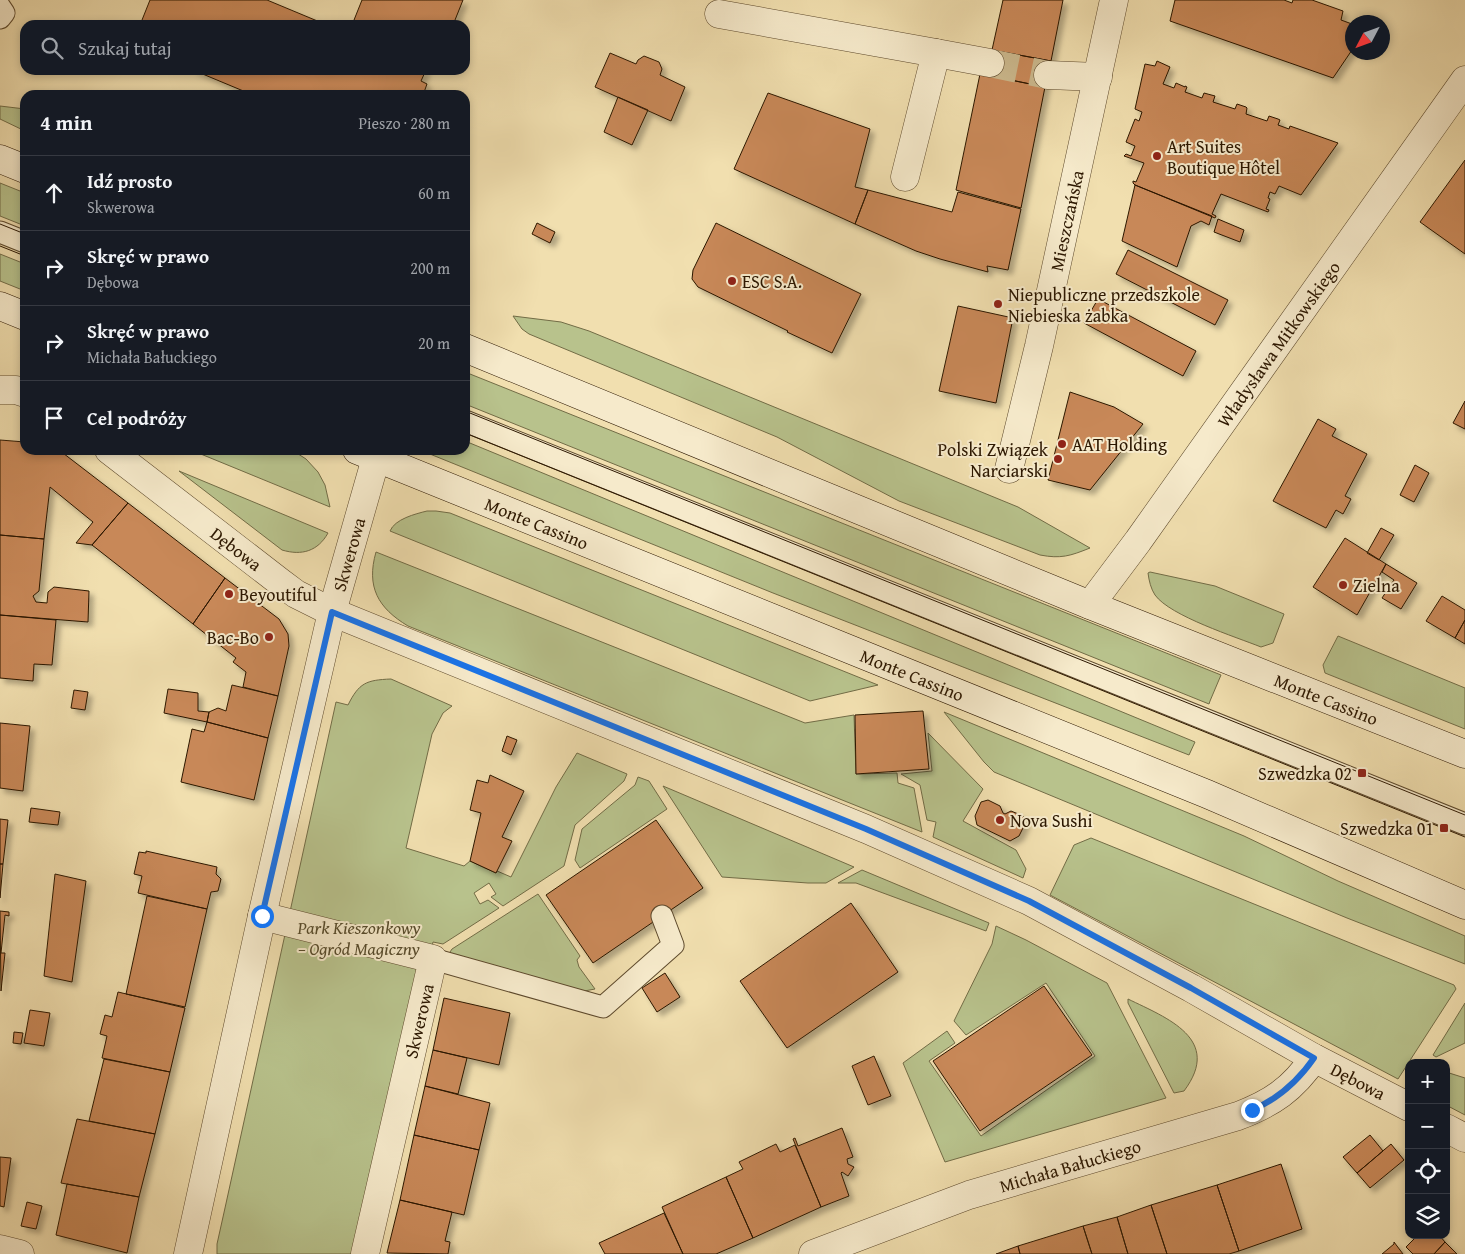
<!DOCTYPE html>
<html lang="pl">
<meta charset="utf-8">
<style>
:root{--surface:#171b24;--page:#20242c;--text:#f1f3f6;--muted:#9ea1a6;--line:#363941}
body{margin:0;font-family:"Gentium Book Plus",serif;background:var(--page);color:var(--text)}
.controls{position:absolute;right:15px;bottom:15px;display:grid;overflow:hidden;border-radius:10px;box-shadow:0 2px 8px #0003}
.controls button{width:45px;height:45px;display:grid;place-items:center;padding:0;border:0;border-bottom:1px solid var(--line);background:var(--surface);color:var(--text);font:25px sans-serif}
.compass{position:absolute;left:1345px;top:15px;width:45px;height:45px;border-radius:50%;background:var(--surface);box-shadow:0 2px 8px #0003;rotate:229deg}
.stop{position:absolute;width:15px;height:15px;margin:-11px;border:4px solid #1a73e8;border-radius:50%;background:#fff}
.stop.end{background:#1a73e8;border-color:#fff;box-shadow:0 1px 5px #0008}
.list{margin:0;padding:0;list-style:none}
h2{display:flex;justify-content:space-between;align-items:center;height:65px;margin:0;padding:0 20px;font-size:21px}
h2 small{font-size:16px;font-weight:400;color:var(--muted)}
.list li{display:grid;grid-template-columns:32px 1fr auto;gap:15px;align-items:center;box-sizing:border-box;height:75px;padding:0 20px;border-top:1px solid var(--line)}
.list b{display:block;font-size:19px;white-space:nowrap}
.list p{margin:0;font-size:16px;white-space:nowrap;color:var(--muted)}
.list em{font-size:16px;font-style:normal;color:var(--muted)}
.icon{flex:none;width:28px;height:28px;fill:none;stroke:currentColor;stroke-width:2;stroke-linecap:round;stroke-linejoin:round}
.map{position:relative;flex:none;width:1465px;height:1254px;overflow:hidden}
.search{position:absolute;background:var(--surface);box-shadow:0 2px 8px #0003;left:20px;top:20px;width:450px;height:55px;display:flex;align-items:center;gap:12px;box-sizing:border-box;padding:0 18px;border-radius:15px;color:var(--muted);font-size:19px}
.panel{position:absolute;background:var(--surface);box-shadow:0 2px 8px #0003;left:20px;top:90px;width:450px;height:365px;border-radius:15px}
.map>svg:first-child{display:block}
.green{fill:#b8c28c;stroke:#726c46}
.building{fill:#c88859;stroke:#2c1700;filter:url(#shadow)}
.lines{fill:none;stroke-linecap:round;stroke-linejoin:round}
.street-tunnel{stroke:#cab78c;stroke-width:28;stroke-dasharray:28 14;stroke-linecap:butt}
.lane-casing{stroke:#5d492c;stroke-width:23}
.street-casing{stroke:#5d492c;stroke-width:29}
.secondary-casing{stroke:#2c1700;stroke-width:29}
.lane{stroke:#f6eacb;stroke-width:21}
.street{stroke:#f6eacb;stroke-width:28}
.secondary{stroke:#f6eacb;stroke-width:28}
.tram{stroke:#2c1700;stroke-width:1}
.route{stroke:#1a73e8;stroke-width:6}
.poi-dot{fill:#8f2418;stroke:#f6eacb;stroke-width:2}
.labels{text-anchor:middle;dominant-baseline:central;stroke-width:4;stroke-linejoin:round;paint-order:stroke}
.poi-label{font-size:18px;fill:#2c1700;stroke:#f6eacb;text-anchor:start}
.street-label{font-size:18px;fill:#2c1700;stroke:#f6eacb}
.park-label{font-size:18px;font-style:italic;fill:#564a2a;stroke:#f6eacb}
</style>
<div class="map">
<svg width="1465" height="1254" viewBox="0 0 1465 1254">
<defs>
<filter id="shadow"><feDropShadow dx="4.5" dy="4.5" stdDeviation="2.5" flood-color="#0004"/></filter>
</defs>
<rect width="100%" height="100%" fill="#f1dfaf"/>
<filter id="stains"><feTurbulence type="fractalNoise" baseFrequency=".004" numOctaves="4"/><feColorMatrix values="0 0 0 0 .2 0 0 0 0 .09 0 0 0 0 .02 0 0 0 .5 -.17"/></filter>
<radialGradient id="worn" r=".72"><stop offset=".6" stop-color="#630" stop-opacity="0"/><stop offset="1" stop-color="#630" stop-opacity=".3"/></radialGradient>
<path class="green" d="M0,106L25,109V131L0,119Z
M0,183L25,193V226L0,216Z
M0,254L25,264V291L0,281Z
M513,316L561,322L589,331L1018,507L1090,548C1070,556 1061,559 1040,555L899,501L777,437L529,334L522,329Z
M465,372L1221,675L1210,701L1209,704L465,404Z
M465,441L1195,742L1189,755L773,593L420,450H465Z
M191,450H292L306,459L318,472L325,485L330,507Z
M179,471L328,533C318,551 302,556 282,550Z
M427,511H436L450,513L878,685L810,701L390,531C395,519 415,514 427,511Z
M376,552L805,723L854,715L856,774L897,773L898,783L914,788L922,832L408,626C378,608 366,587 376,552Z
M1150,572L1215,586L1284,614L1273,643L1261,647C1236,637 1170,616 1155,595C1151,589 1149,581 1148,573Z
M1338,636L1465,688V729L1325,673L1323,665Z
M391,679L452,706L443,713L432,734L406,848L464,866L470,861L496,873L497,871L511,877L556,787L577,753L627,774L624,781L575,825L564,866L503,906L491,897L496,894L489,883L474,893L480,904L488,900L499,908L443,944L433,942L362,1254H217V1244L225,1208L336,702L348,705C359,683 366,680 391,679Z
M944,712L1244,836L1338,881L1465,936V964L1347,918L994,772L984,762Z
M928,733L983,789L963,821L1016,850L1026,869L1023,878L933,837L936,822L927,820L920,785L901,774L932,771Z
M638,777L649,781L667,809L580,868L575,860L582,829L635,785Z
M663,786L854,867L826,883H808L722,877Z
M1091,838L1454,985L1456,989L1398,1079L1050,895L1074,845Z
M862,870L989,923L986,931L856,883H838Z
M538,894L580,956L577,960L579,967L595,989L579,992L448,955L452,949Z
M996,926L1026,940L1107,983L1166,1098L945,1162L903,1063L947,1031L955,1043L929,1061L981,1136L1095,1056L1046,983L966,1035L954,1021L992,944Z
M1128,999C1167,1018 1223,1039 1184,1091L1174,1093L1128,1003Z
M1465,1003V1043L1436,1057L1433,1055Z
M1446,1072L1465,1078V1115L1446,1105Z"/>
<path class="building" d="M150,0H267L327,25H140Z
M362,0H463L453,25H362V23L354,20Z
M1003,0H1063L1051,61L992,50Z
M1175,0H1284L1292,3L1293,0H1312L1343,11L1341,20L1352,24V50L1333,78L1170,21Z
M992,50L1051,61L1045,87L987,75Z
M610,53L636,64L638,60L644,56L659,62L662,69L660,75L685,87L671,121L595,87Z
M1157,61L1170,67L1163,84L1174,88L1176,83L1185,87V86L1187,87L1185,92L1202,98L1204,93L1215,96L1213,102L1235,109L1237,104L1246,107L1247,108L1246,114L1267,121L1269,116L1278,119L1280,120L1278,125L1289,129L1290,126L1338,143L1301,195L1279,186L1275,194L1270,192L1268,198L1270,199L1266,209L1269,210L1268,212L1221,194L1212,214L1216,216L1215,218L1135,185L1133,183V181L1136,182L1144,163L1124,156L1126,154L1131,156L1135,146L1126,142L1135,119L1139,121L1142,112L1135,109L1145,64L1155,66Z
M193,70H426L421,81L427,84L423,95H253Z
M980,74L1045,87L1021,208L956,190Z
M768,93L870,129L855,187L868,190L855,224L734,169Z
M618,97L648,110L632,145L604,132Z
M1465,160V254L1420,222Z
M1135,185L1212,216L1209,225L1201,221L1191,226L1177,267L1122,241Z
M868,190L952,212L958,192L1021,209L1008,270L987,266L988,272L940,259L916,251L855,224Z
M1218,219L1244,230L1240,242L1214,232Z
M537,223L555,232L550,243L532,234Z
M716,223L861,294L832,353L787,332L788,331L698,287L692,279L693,270Z
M1128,250L1228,300L1215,325L1116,274Z
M1098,299L1196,351L1183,376L1084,323Z
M958,306L1013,318L996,403L939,391Z
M1070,392L1114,407L1143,424L1090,490L1048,480Z
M1465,401V429L1453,423Z
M1318,419L1336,429L1332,436L1367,454L1345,496L1351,499L1343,514L1336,510L1326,528L1273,501Z
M0,440L25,442V450H59L128,503L92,545L76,543L93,522L50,487L44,539L0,535Z
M1415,465L1429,473L1414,502L1400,495Z
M128,503L225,578L193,624L92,545Z
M1381,528L1394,535L1379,560L1367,553Z
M0,535L44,539L39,591L33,596L36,602L47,603L48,592L54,587L89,591L88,622L0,615Z
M1345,538L1386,564L1357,615L1313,587Z
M1386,564L1417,583L1401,609L1382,598L1394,580L1382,572Z
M225,578L279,619L288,634L289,646L278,696L243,687L246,672L233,662L236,658L193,624Z
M1442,596L1465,610V620L1455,638L1426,621Z
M0,615L56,620L52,665L34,664L33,681L0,678Z
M1465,620V644L1455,638Z
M232,685L278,696L268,738L207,722L209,712L218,708L226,711Z
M168,689L198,693V711L209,712L207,722L164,713Z
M74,690L88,692L85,710L71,708Z
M923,711L929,769L856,774L855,715Z
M207,722L268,738L254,800L181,782L192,729L204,732Z
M0,723L30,726L23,791L0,788Z
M507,736L517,740L511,755L502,751Z
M490,775L524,791L502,837L512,841L496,873L470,861L481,813L470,810L477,780L488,783Z
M988,800L1000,806L1003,813L1005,814L1011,811L1023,816L1025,824L1019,836L1010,841L977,825L975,816L981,802Z
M31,808L60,812L58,825L29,822Z
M0,819L8,820L3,864H0Z
M656,820L703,888L593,963L546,895Z
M146,851L217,867L216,874L221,879L218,891L211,892L207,909L138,893L142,876L134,874L139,852L146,853Z
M0,864H3L0,898Z
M55,874L86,881L72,982L44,976Z
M147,896L207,909L185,1007L126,994Z
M851,903L898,972L787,1048L740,981Z
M0,911L9,912V916L5,915L1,953H5L1,991Z
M665,973L680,997L657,1012L642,988Z
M1044,986L1092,1055L980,1131L933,1061Z
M118,992L185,1008L170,1072L102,1058L107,1036L100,1034L105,1015L112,1017Z
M444,998L510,1013L499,1065L433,1050Z
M30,1010L50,1013L44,1046L24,1043Z
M14,1032L23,1033L21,1044L13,1043Z
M433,1050L467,1058L458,1094L425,1086Z
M874,1056L891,1096L868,1105L852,1066Z
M104,1059L170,1072L155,1134L89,1121Z
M425,1086L490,1103L479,1150L414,1135Z
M77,1119L155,1134L139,1197L61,1183Z
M842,1128L853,1157L847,1159L848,1164L854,1167L848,1176L842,1172L841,1173L849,1196L821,1207L793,1139L795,1138L798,1146Z
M414,1135L479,1150L464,1215L400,1200Z
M1370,1135L1383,1151L1357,1173L1343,1157Z
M776,1144L780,1152L795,1145L821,1207L753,1238L726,1177L743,1169L739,1162Z
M1391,1144L1404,1160L1370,1188L1357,1173Z
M0,1157L11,1158L4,1207L0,1206Z
M1281,1164L1302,1229L1239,1251L1217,1185Z
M726,1177L753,1238L716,1254H683L662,1207Z
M67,1184L139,1197L127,1253L56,1235Z
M1217,1185L1239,1251L1229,1254H1167L1151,1205Z
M400,1200L452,1212L445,1241L450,1242L448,1254L387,1253Z
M27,1202L42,1206L36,1229L21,1226Z
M1151,1205L1167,1254H1128L1117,1217Z
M664,1213L683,1254H605L599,1243Z
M1117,1217L1128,1254H1092L1083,1226Z
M1083,1226L1092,1254H1020L1018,1246Z
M1418,1235H1439L1445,1242L1434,1254H1413L1406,1247Z
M1394,1242L1403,1254H1382L1394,1244Z
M1445,1242L1457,1254H1434Z
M1018,1246L1020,1254H996Z"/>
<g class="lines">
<path class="street-tunnel" d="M990,63L1048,75"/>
<g class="lane-casing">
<path id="lane" d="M0,7L4,13L0,18
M0,232L25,242
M465,421L1465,824
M433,959L603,1007L673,945L662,916"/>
</g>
<g class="street-casing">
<g id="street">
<path d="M719,14L936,53L905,177"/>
<path d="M936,53L990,63"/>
<path d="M1048,75L1098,77"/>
<path d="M0,390H16L25,393"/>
<path id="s1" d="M109,450L280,582L296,594L332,612L866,829L1029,901L1191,988L1314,1058L1409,1107"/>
<path id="s2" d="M1009,469L1039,346L1114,0"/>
<path id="s3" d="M1090,605L1138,541L1465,80"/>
<path d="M262,916L433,959L365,1254"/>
<path d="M1446,1128L1465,1138"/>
<path d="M0,1249L20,1254"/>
<path id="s4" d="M188,1254L262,916L332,612L376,458"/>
<path id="s5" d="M813,1254L969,1195L1238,1116C1272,1103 1293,1089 1314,1058"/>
</g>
</g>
<g class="secondary-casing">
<g id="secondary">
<path d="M0,159L25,169"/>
<path d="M0,306L25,316"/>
<path id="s6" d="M465,348L1090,605L1465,754"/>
<path id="s7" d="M357,450L1207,794L1465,905"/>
</g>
</g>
<use href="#lane" class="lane"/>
<use href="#street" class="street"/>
<use href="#secondary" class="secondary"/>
<path class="tram" d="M0,224L25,234
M0,246L25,256
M465,411L1465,815
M465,433L1465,837"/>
</g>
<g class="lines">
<path class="route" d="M262,916L332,612L866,829L1029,901L1191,988L1314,1058C1298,1081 1278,1099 1252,1110"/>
</g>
<g class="poi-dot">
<circle cx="1157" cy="156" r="5"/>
<circle cx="732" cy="281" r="5"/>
<circle cx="998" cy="304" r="5"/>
<circle cx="1062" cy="444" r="5"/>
<circle cx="1058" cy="459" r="5"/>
<circle cx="1343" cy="585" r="5"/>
<circle cx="229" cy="594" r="5"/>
<circle cx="269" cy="637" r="5"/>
<rect x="1357" y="768" width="10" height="10" rx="2.5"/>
<circle cx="1000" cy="820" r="5"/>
<rect x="1439" y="823" width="10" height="10" rx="2.5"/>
</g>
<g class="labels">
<g class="poi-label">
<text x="1167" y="146">Art Suites<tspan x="1167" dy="21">Boutique Hôtel</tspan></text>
<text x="742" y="281">ESC S.A.</text>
<text x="1008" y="294">Niepubliczne przedszkole<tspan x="1008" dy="21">Niebieska żabka</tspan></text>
<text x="1072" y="444">AAT Holding</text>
<text x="1048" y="449" text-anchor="end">Polski Związek<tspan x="1048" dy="21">Narciarski</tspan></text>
<text x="1353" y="585">Zielna</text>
<text x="239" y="594">Beyoutiful</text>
<text x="259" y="637" text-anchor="end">Bac-Bo</text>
<text x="1352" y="773" text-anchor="end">Szwedzka 02</text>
<text x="1010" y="820">Nova Sushi</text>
<text x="1434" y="828" text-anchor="end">Szwedzka 01</text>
</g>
<g class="street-label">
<text stroke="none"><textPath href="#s2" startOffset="255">Mieszczańska</textPath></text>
<text stroke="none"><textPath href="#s3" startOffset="322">Władysława Mitkowskiego</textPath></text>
<text stroke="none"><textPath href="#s7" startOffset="194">Monte Cassino</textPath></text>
<text stroke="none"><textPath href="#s1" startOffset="161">Dębowa</textPath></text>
<text stroke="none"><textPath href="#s4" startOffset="718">Skwerowa</textPath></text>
<text stroke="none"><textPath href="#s7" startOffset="599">Monte Cassino</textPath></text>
<text stroke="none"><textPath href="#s6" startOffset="930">Monte Cassino</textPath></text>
<text transform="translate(419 1021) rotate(-77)">Skwerowa</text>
<text stroke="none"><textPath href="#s1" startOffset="1406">Dębowa</textPath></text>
<text stroke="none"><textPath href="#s5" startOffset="272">Michała Bałuckiego</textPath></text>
</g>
<g class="park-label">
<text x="359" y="927">Park Kieszonkowy<tspan x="359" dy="21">– Ogród Magiczny</tspan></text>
</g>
</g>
<rect width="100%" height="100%" filter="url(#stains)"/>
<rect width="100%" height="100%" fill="url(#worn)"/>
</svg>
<div class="controls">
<button>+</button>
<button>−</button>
<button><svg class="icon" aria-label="locate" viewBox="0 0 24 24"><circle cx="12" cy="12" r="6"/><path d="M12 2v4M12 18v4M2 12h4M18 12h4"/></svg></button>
<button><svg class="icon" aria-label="layers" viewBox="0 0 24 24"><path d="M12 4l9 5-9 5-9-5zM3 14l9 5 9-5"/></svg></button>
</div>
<svg class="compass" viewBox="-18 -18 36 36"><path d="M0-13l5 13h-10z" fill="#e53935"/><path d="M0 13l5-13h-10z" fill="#9ea1a6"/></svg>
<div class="stop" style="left:262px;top:916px"></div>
<div class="stop end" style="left:1252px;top:1110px"></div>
<div class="search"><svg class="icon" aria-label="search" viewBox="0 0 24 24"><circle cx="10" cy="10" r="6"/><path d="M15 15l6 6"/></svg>Szukaj tutaj</div>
<section class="panel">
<h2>4 min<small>Pieszo · 280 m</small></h2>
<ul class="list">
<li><svg class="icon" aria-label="ahead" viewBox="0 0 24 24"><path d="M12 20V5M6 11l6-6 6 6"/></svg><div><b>Idź prosto</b><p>Skwerowa</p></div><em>60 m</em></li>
<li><svg class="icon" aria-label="right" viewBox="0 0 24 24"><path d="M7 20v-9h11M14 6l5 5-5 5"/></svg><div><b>Skręć w prawo</b><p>Dębowa</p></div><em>200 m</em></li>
<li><svg class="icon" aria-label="right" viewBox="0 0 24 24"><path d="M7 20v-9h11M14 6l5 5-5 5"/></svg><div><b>Skręć w prawo</b><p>Michała Bałuckiego</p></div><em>20 m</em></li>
<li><svg class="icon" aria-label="arrive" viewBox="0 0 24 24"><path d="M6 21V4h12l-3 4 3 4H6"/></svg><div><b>Cel podróży</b></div></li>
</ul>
</section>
</div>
